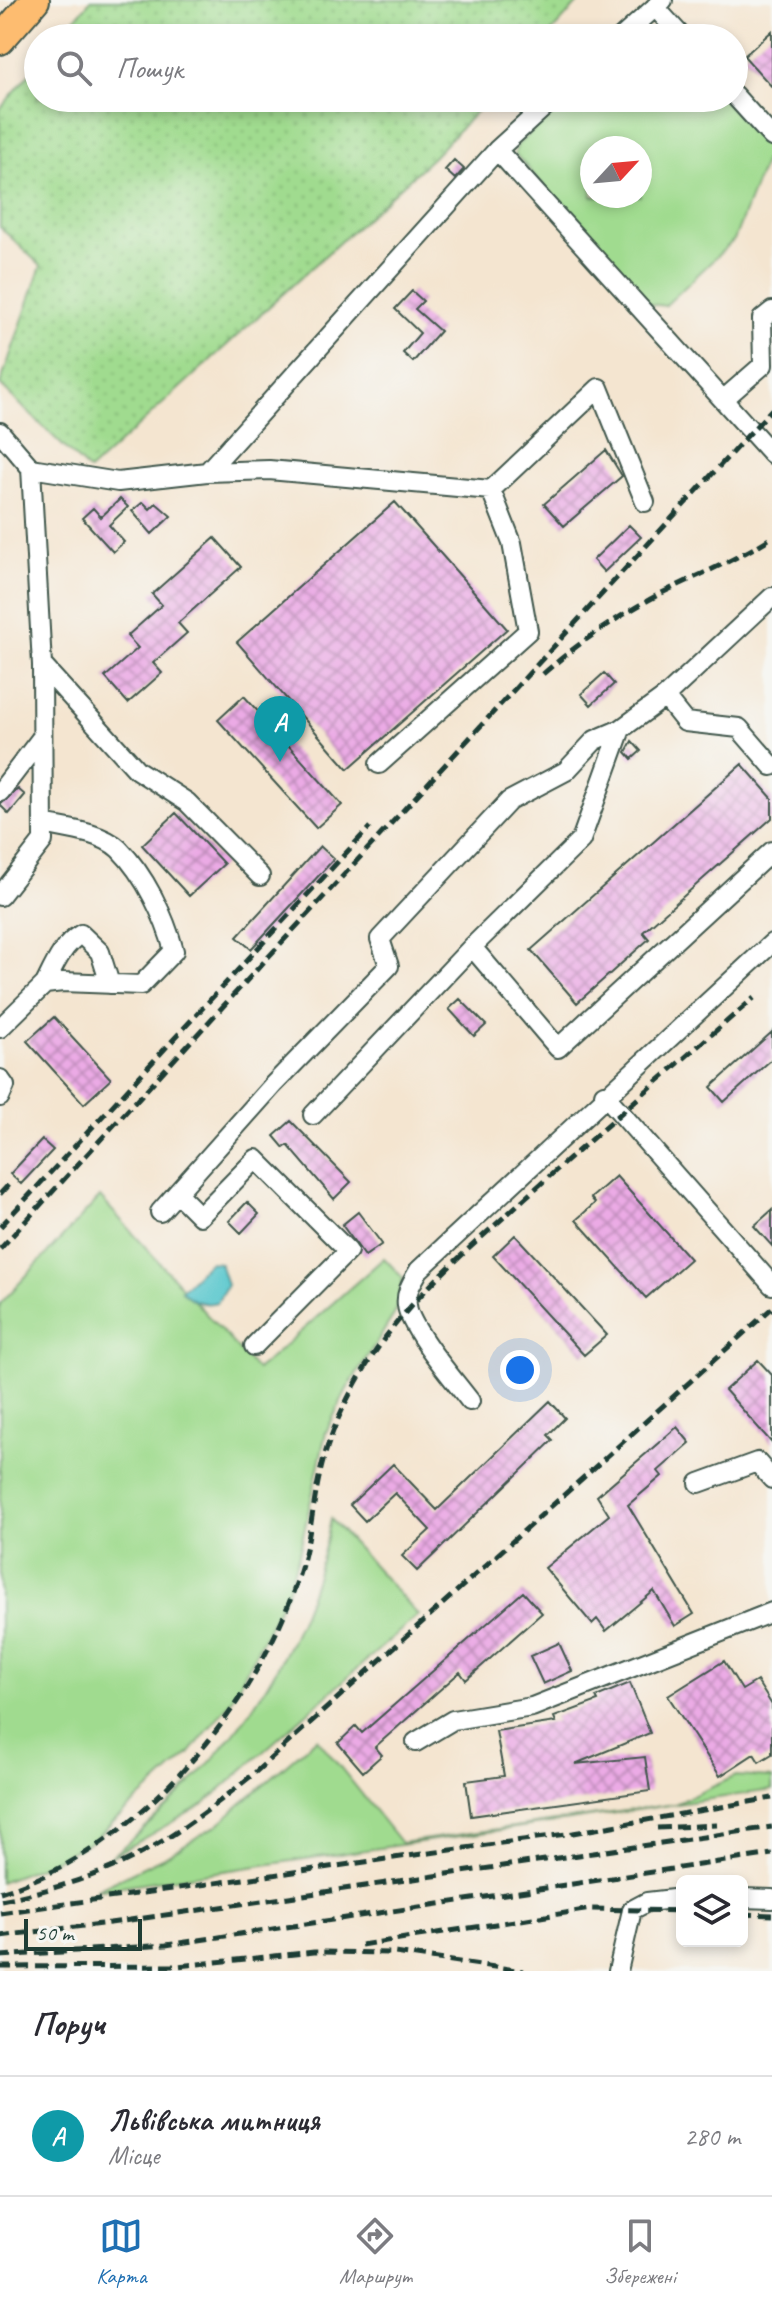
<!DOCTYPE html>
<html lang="uk">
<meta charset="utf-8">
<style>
:root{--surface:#fff;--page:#f7f7f7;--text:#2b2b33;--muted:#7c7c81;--line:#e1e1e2;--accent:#1f6fb2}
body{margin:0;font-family:Caveat,sans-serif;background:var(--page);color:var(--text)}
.controls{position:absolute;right:24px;bottom:24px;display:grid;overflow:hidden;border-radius:12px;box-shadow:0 4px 12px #0003}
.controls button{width:72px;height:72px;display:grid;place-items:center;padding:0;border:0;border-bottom:2px solid var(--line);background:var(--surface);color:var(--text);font:40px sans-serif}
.compass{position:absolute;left:580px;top:136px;width:72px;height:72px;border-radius:50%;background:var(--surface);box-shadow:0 4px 12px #0003;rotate:64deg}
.scale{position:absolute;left:24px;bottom:20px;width:118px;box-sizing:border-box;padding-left:8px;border:4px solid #1f3d34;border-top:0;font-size:22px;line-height:28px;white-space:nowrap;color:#1f3d34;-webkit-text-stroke:6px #f6f6f2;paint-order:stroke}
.you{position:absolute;left:520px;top:1370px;width:28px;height:28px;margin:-20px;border:6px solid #fff;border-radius:50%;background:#1a73e8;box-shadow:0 0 0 12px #1a73e833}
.badge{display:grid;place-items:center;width:52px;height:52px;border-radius:50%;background:var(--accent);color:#fff;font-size:26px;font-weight:700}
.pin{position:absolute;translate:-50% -66px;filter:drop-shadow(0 2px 4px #0008)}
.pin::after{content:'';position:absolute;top:42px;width:28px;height:24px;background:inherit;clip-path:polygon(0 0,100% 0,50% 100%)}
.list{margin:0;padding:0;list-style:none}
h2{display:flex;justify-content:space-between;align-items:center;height:104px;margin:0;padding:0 32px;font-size:34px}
h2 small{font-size:26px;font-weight:400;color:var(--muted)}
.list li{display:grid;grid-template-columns:52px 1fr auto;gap:24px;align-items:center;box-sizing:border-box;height:120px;padding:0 32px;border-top:2px solid var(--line)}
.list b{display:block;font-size:30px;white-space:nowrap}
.list p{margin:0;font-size:26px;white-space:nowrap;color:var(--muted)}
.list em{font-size:26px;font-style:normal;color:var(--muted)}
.icon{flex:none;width:44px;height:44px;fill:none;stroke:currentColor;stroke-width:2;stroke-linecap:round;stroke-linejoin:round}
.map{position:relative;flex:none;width:772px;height:1971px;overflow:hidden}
.search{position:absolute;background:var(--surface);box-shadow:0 4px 12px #0003;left:24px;right:24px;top:24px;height:88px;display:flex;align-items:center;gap:20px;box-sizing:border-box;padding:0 28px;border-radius:44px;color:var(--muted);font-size:30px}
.sheet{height:224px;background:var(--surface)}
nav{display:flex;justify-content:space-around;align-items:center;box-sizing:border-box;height:112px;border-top:2px solid var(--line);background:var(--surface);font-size:22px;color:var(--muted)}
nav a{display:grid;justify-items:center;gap:4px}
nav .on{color:var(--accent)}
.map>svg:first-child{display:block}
.green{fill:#a0db8f;stroke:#608c62;stroke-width:2;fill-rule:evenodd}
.garden{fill:url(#garden-dots);stroke:#608c62;stroke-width:2}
.water{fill:#5ac7cd;stroke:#3c8280;stroke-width:2}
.building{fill:url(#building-cross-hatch)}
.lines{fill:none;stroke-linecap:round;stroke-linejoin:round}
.minor-casing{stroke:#3f564b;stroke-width:22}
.highway-casing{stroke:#3f564b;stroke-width:32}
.minor{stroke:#fff;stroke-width:18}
.highway{stroke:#fdbc6f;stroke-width:28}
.rail{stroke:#1f3d34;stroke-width:5;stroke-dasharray:12 6;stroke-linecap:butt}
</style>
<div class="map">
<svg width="772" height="1971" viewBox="0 0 772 1971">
<defs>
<pattern id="garden-dots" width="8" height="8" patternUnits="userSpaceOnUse" patternTransform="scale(2)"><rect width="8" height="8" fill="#a0db8f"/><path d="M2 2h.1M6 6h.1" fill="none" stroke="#89bd7c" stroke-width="1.8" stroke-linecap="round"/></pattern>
<pattern id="building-cross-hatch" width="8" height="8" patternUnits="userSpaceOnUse" patternTransform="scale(2)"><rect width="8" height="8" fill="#ebaae5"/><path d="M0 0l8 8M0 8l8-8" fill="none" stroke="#be8cba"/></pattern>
</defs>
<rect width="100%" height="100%" fill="#f6f6f2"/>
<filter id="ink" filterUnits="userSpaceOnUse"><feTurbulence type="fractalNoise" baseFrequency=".0125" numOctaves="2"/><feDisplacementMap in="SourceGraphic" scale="16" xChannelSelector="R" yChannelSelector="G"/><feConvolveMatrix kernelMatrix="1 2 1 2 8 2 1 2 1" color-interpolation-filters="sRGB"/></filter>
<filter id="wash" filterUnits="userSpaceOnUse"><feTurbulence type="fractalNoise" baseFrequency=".006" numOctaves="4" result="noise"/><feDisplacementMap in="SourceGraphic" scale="32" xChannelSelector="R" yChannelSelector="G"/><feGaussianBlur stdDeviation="1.8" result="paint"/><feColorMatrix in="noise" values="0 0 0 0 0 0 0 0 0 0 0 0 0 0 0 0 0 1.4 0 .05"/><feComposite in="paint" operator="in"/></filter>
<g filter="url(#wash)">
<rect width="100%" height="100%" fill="#f4e5d0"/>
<path class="green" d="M569,98H722L769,150L734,240L665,306L650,304L515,154L517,145ZM592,148H640V196H592Z
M100,1197L257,1370L384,1258L403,1278L395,1313L347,1389L326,1432L299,1554L286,1594L230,1702L189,1754L92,1841L47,1864L0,1882V1304Z
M331,1519L418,1615L204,1804L109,1858C222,1767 303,1664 331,1519Z
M317,1738L401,1843L675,1804L736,1776L772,1778V1790L95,1890L166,1856L218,1824Z"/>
<path class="garden" d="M91,0H581L546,38H59Z
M38,63V98H489L433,157L89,471L0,385L41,266L0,227V109Z"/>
<path class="water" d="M209,1262L220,1263L227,1285L217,1302C203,1306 191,1301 181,1290Z"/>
<g id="blocks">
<path class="building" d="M772,31V87L744,56Z
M454,160L464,169L455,179L445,170Z
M412,291L423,301L415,309L440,331L413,362L403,353L420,333L395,309Z
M606,450L622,476L564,526L544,504Z
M120,499L128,507L109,525L124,542L113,552L82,518L93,508L101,517Z
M143,502L150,509L156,503L171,516L152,534L132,511Z
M395,502L507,629L348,769L237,642Z
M629,525L641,537L604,572L593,560Z
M215,538L241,567L178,623L187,633L153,663L162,673L128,703L105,677L138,648L127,636L162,605L152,594Z
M604,673L614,684L591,705L581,694Z
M244,696L342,805L316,828L218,720Z
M632,741L641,751L632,759L626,752Z
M742,764L772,798V818L643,932L649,939L577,1003L531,950Z
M18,789L25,795L9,814L0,805Z
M176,813L224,864L189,896L142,845Z
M320,846L334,859L251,949L237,937Z
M460,999L486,1025L474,1036L449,1009Z
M54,1017L111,1079L84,1104L27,1041Z
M772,1032V1059L724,1102L711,1087Z
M291,1121L351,1182L334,1199L288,1145L284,1148L274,1136Z
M42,1140L53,1150L21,1184L10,1174Z
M616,1176L690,1259L646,1298L576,1220L595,1203L591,1198Z
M247,1202L259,1214L241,1233L229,1221Z
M772,1210V1246L754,1226Z
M358,1212L382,1244L365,1256L342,1225Z
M515,1235L607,1335L584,1355L493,1256Z
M758,1360L772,1375V1443L725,1390Z
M550,1401L565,1418L548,1435L553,1440L417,1571L402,1556L430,1530L395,1493L365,1521L350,1505L393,1464L437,1510Z
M677,1427L690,1443L658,1471L662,1476L628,1505L694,1614L675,1626L654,1591L606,1631L597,1619L592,1624L545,1568L609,1515L597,1496Z
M523,1592L542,1613L466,1680L460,1672L375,1747L382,1755L363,1772L338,1743L356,1726L362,1733Z
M559,1643L572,1671L543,1684L530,1656Z
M724,1661L742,1690L757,1681L772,1705V1754L759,1762L754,1754L720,1776L668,1696Z
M630,1683L650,1733L575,1764L645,1757L650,1791L471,1816L466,1781L504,1776L496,1731L556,1722L554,1717L598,1701L596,1697Z"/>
</g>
</g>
<g filter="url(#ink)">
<use href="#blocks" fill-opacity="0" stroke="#3f564b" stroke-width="2"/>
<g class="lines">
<g class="minor-casing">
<path id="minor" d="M655,7L683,38
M621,38L663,0
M734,95L772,137
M497,150L772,454
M724,399L763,365L762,319L772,311
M0,432L31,468L42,665L43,841L0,896
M31,468L118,482L207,472L269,470L491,490L599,388L645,502
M207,472L497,150L554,98
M772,597L665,697L621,729L581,840L472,947L558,1048L772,851
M42,665L137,770L187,802L260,876
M665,697L685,722L739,728L772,766
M379,764L528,631L512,543L491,490
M0,792L42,737
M45,984C54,966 63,944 81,934L100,952L110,984
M0,1028L45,984L63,982L141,985L174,951C165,917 145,875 119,849C101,832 66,829 43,824
M0,1079L5,1086L0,1097
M604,1094L772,1285
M313,1115L472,947
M178,1194L200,1216L256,1159L348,1251L254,1346
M160,1212L273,1085L389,966L380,939L509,801L566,771L595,740L621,729
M470,1401C455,1381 409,1328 407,1305C405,1292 413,1281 419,1270L772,943
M699,1483L757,1462L772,1479
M416,1742L453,1720L532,1707L772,1612
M742,1898L772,1899
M618,1971L632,1910L647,1902L682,1898"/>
</g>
<g class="highway-casing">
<path id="highway" d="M0,40L35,0"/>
</g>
<use href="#minor" class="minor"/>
<use href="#highway" class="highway"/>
<path class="rail" d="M543,674C577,644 615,618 656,596C695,576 735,561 772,537
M0,1194L11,1182
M0,1227L370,827
M0,1249L772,409
M657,1828L717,1825
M0,1892C140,1852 263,1700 302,1565C311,1534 313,1501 321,1469C332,1423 357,1377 384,1339C424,1285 476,1243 525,1198C601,1130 677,1064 754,998
M1,1900C113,1878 164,1847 251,1776L772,1308
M0,1913L573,1833L772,1798
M742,1914L772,1915
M0,1936L110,1923L772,1827
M361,1945L591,1909L682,1911
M0,1956L166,1945L772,1854
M0,1967L178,1966L314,1952L395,1953L523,1971"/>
</g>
</g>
</svg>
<div class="controls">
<button><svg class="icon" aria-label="layers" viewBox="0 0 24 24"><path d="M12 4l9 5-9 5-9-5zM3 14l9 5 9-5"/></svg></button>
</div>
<svg class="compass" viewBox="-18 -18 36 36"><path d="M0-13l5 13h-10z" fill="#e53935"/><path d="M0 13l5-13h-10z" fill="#7c7c81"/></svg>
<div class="scale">50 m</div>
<div class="you"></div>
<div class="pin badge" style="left:280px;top:762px;background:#0f9aa8">A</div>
<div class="search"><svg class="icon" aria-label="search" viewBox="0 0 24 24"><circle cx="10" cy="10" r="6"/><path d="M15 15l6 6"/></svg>Пошук</div>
</div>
<section class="sheet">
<h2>Поруч<small></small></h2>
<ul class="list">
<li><span class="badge" style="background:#0f9aa8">A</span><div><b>Львівська митниця</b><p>Місце</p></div><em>280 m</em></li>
</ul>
</section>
<nav>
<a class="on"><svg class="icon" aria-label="map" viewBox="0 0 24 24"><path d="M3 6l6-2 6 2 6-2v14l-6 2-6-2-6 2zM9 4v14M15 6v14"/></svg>Карта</a>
<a><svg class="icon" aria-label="directions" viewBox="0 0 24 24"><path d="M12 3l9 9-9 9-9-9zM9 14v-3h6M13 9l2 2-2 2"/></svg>Маршрут</a>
<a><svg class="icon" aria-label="saved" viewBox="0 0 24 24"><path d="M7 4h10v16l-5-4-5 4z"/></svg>Збережені</a>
</nav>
